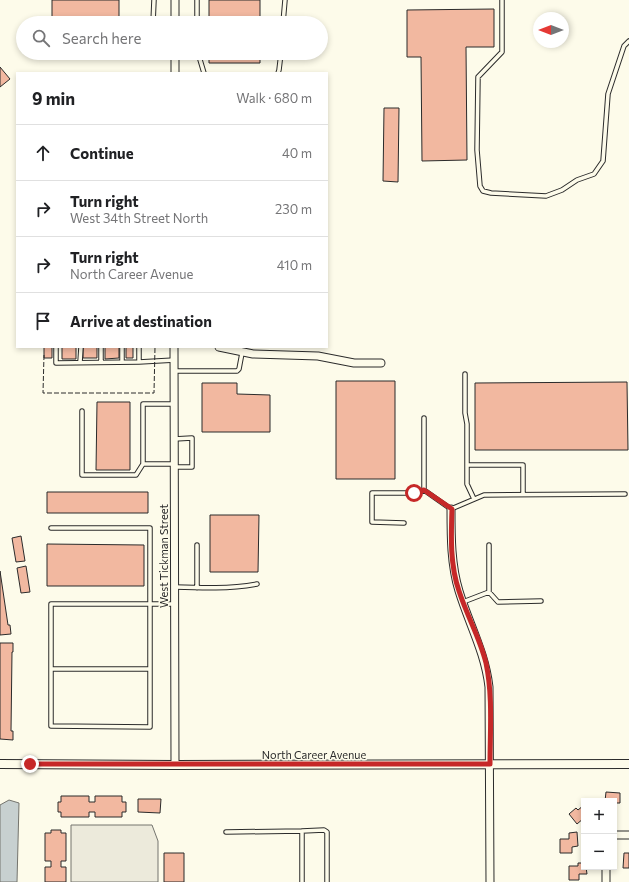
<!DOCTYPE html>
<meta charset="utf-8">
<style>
:root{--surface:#fff;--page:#f2f2f2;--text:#202124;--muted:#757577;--line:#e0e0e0}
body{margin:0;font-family:Commissioner,sans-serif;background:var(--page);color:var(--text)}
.controls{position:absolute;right:12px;bottom:12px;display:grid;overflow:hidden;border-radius:0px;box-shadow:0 2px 6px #0003}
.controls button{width:36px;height:36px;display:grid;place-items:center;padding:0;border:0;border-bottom:1px solid var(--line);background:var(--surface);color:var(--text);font:20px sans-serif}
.compass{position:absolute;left:533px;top:12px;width:36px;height:36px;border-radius:50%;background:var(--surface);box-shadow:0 2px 6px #0003;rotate:270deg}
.stop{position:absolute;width:12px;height:12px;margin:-9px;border:3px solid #c62828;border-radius:50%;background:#fff}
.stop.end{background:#c62828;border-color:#fff;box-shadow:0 1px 4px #0008}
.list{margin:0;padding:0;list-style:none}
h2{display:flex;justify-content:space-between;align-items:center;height:52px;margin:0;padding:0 16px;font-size:17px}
h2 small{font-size:13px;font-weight:400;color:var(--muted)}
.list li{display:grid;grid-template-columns:26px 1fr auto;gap:12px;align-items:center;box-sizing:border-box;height:56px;padding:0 16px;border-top:1px solid var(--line)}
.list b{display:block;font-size:15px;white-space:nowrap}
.list p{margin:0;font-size:13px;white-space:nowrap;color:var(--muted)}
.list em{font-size:13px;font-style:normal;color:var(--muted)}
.icon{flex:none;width:22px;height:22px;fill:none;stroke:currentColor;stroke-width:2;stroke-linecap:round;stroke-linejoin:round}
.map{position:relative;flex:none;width:629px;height:882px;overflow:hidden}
.search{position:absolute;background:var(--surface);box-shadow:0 2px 6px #0003;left:16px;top:16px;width:312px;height:44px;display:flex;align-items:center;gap:10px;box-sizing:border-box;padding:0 14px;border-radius:22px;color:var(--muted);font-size:15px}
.panel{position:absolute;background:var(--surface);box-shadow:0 2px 6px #0003;left:16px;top:72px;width:312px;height:276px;border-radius:0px}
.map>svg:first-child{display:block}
.parking{fill:#eceadb;stroke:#74746e}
.water{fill:#c7d0d0;stroke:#74746e}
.building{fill:#f2b8a0;stroke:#2b2b2b}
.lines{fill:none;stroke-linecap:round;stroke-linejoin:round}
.service-casing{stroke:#2b2b2b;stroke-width:5.5}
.minor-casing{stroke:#2b2b2b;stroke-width:9}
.tertiary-casing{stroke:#2b2b2b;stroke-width:10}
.service{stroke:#fdfbea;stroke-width:3.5}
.minor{stroke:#fdfbea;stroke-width:7}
.tertiary{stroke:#fdfbea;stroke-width:8}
.fence{stroke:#2b2b2b;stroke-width:1;stroke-dasharray:5 2;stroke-linecap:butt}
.route{stroke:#c62828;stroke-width:5}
.labels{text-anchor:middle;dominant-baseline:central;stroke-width:3;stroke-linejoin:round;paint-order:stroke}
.street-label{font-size:11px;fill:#2b2b2b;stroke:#fdfbea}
</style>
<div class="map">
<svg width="629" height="882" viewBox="0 0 629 882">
<rect width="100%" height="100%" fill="#fdfbea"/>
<path class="parking" d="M71,825H152L158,841V882H71Z"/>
<path class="water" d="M9,800L19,803L17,882H0V805Z"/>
<path class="building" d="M52,0H119V23H52Z
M209,0H260V23H209Z
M494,9V47H466L467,160L422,161L421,57H407V10Z
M209,53H260V63H209Z
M0,67L10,79L0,87Z
M384,108H399L398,182L383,181Z
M44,347H52V358H44Z
M62,347H76V359H62Z
M83,347H97V358H83Z
M105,347H119V358L105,359Z
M126,347H133V358H126Z
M336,381H395V479H336Z
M627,382L628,450H475V383Z
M202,383H237V394L270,395V432H202Z
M97,402H130V470H96Z
M47,492H148V513H47Z
M210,515H259L258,572H210Z
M21,536L25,561L16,562L12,538Z
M47,544L144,545V586H47Z
M26,566L30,592L21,593L17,568Z
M0,571L8,625H10L11,634L0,635Z
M0,643H13V652H12L11,731H13V740L0,739Z
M606,792L620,793V803H615L614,810V801H605Z
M61,796H89V802H95V796H122V802H126V812H122V817H95V812H89V817H61V812H58V802H61Z
M138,799H161L160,813L138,812Z
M584,805V818L577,824L569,814L576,808L578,810Z
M51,830H61V833H66V861H61V867H66V882H45V867H51V861H45V833H51Z
M577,832L578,846L572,847V853H560V839H569V833Z
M164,853H184V882H164Z
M624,853H629V868H623Z
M578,863H584V867H586L587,874H579V880H569V866H578Z"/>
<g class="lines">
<g class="service-casing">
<path id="service" d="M502,0V52L478,77L477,150L480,186L483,191L491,193L546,196L562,190L577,180L594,174L603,161L608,94L624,46L629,41
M153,23L154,0
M197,23V0
M283,23L285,0
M198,53L204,73
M278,73L279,70L281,53
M56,347V363L139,362L175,360
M139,347V362
M80,362L81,347
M101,362V347
M122,362V347
M174,371H237L239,369L242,353
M465,374V413L467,424V484L474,499
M82,411V475H136L143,464
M424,418V490L451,509L484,495L625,494
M174,464H143V404H174
M467,465H523V494
M174,467H192V438L174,439
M404,523L372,522V493H414L424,490
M51,528H150V604H174
M174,587C202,588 229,589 257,584
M197,588V545
M489,592V545
M463,602L489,592L498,602L541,601
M51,669V726L150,727V669H51V604H150V669
M302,831L324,830L327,832V882
M226,832L302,831V882"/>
</g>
<g class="minor-casing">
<path id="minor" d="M175,0V23
M175,73V53
M174,347L175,765
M219,347L253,354L318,356L354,363H381
M451,509C451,537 451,565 459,591C469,624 485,652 489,687L490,882
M614,835H629
M606,867V882"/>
</g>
<g class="tertiary-casing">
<path id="tertiary" d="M0,764L175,765L629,764"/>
</g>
<use href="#service" class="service"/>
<use href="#minor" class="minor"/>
<use href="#tertiary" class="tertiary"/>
<path class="fence" d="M44,355L43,393H154L155,347"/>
</g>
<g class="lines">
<path class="route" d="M30,764H490C490,731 493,696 486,663C480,638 467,616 459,591C450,565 451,537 452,509L424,490L414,493"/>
</g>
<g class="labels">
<g class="street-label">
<text transform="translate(163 556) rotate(-90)">West Tickman Street</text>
<text x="314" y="754">North Career Avenue</text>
</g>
</g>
</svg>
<div class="controls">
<button>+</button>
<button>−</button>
</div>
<svg class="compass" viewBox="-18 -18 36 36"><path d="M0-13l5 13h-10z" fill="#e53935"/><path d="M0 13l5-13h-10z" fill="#757577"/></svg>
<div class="stop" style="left:414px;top:493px"></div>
<div class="stop end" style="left:30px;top:764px"></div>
<div class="search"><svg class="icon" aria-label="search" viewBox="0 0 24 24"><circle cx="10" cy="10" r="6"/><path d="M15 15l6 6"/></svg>Search here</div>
<section class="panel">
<h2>9 min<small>Walk · 680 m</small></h2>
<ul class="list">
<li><svg class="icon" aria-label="ahead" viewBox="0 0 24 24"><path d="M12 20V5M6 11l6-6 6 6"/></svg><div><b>Continue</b></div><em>40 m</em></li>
<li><svg class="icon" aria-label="right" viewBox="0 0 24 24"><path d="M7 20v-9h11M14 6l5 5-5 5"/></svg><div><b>Turn right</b><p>West 34th Street North</p></div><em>230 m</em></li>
<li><svg class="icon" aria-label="right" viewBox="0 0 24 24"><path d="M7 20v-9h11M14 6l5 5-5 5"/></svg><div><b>Turn right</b><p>North Career Avenue</p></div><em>410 m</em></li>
<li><svg class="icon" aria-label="arrive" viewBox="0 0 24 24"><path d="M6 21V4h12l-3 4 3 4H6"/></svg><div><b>Arrive at destination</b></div></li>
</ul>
</section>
</div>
